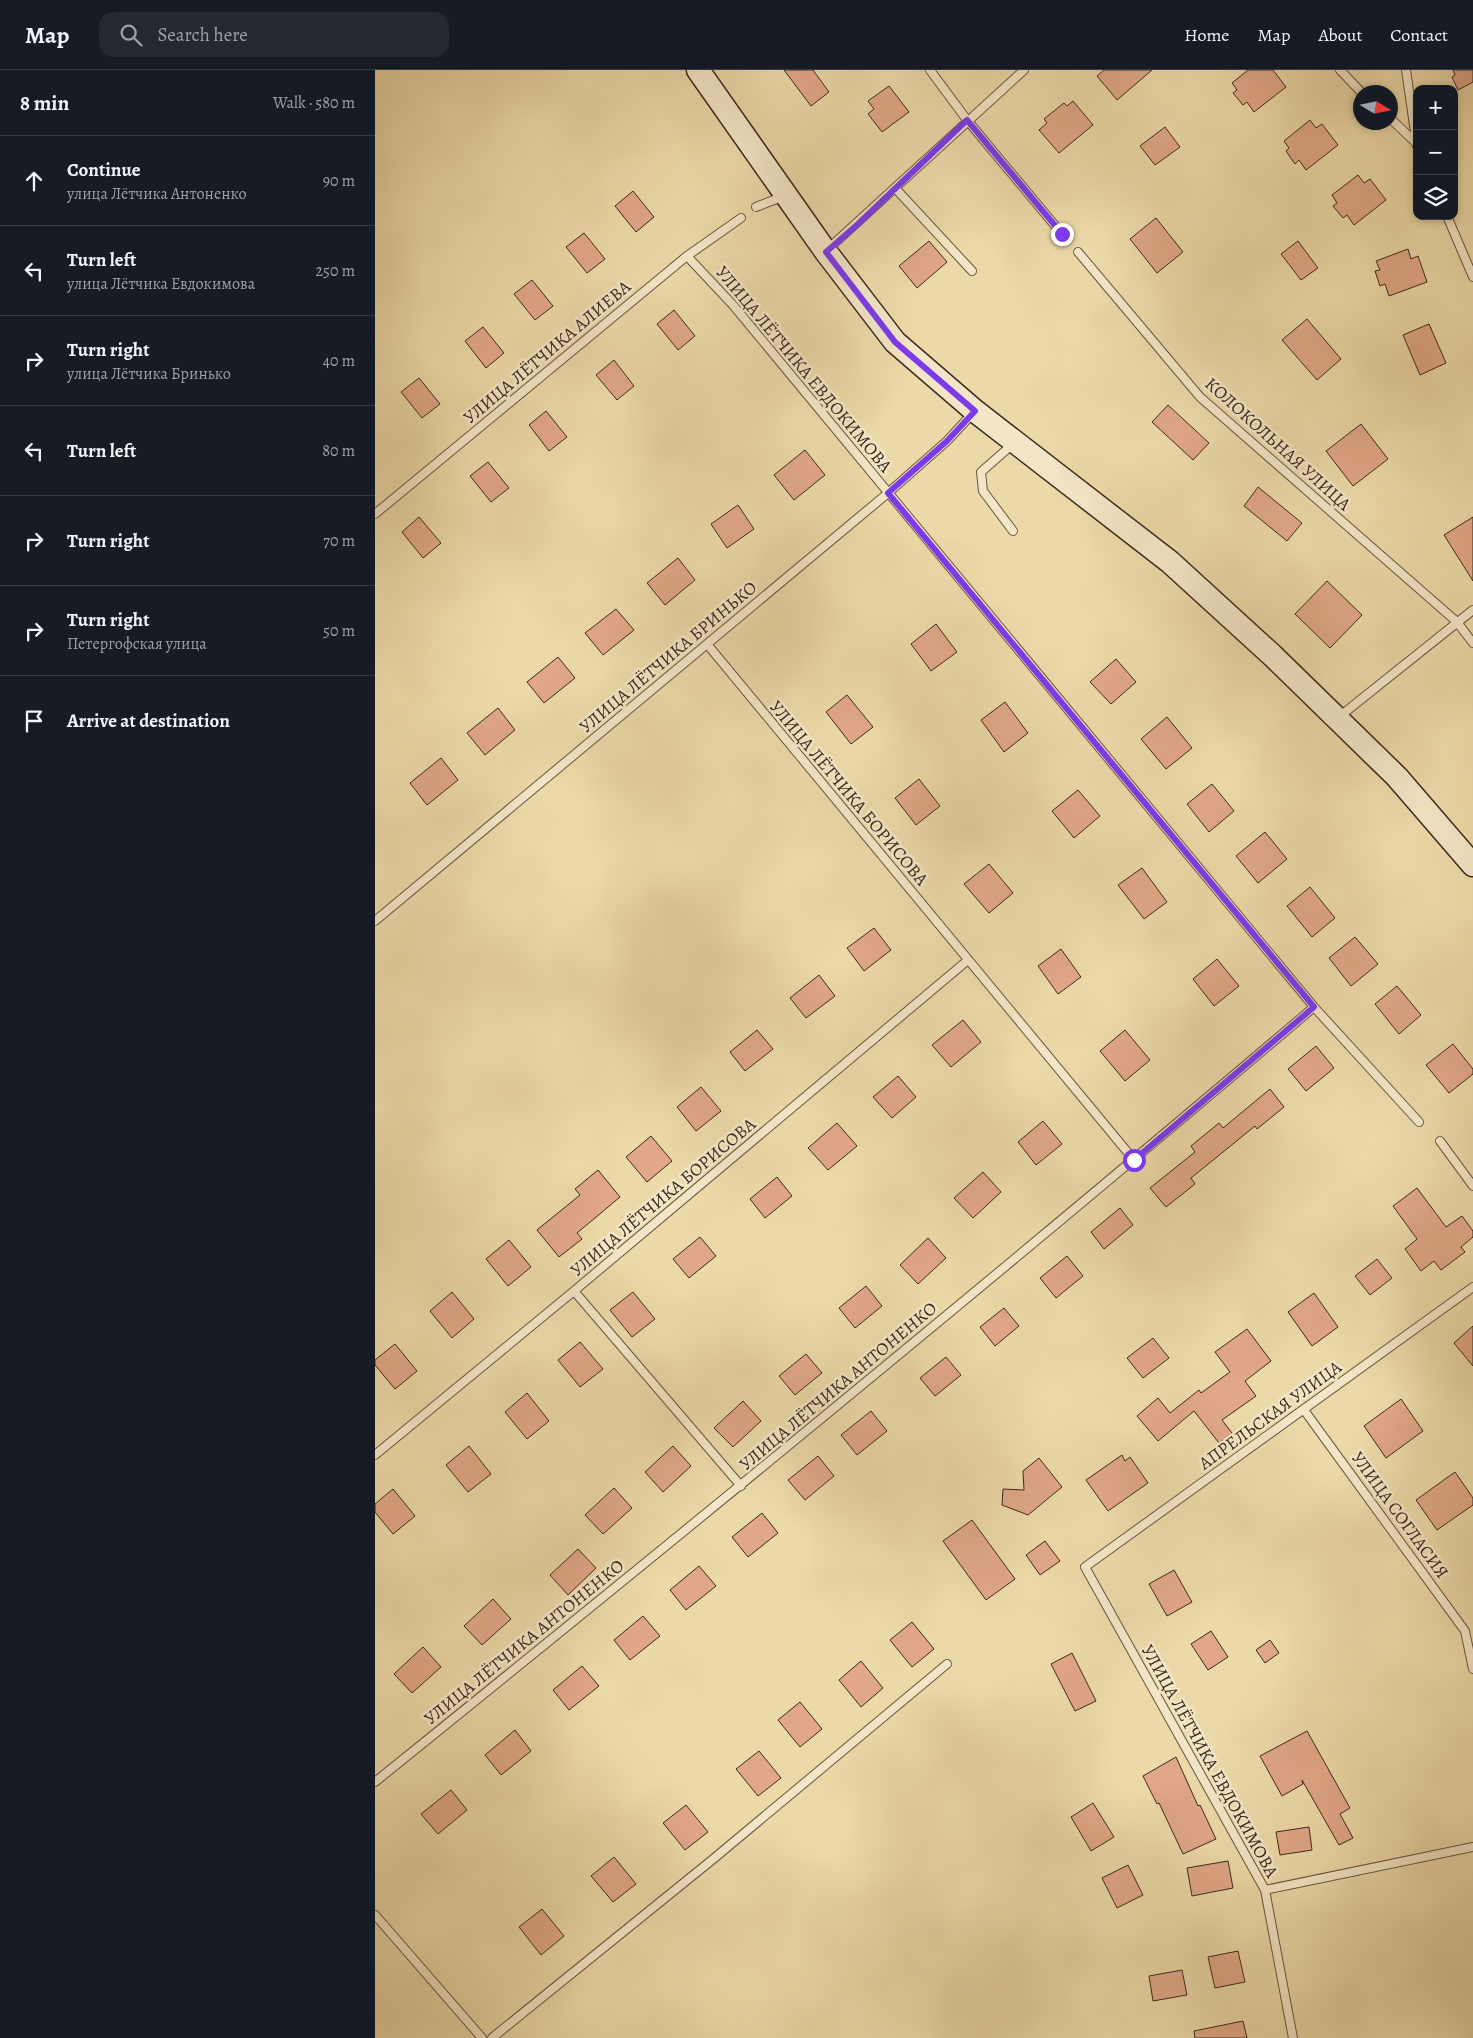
<!DOCTYPE html>
<meta charset="utf-8">
<style>
:root{--surface:#171b24;--page:#242831;--text:#f1f3f6;--muted:#9ea1a6;--line:#363941}
body{margin:0;font-family:Alegreya,serif;background:var(--page);color:var(--text)}
.controls{position:absolute;right:15px;top:15px;display:grid;overflow:hidden;border-radius:10px;box-shadow:0 2px 8px #0003}
.controls button{width:45px;height:45px;display:grid;place-items:center;padding:0;border:0;border-bottom:1px solid var(--line);background:var(--surface);color:var(--text);font:25px sans-serif}
.compass{position:absolute;left:978px;top:15px;width:45px;height:45px;border-radius:50%;background:var(--surface);box-shadow:0 2px 8px #0003;rotate:100deg}
.stop{position:absolute;width:15px;height:15px;margin:-11px;border:4px solid #7c3aed;border-radius:50%;background:#fff}
.stop.end{background:#7c3aed;border-color:#fff;box-shadow:0 1px 5px #0008}
.list{margin:0;padding:0;list-style:none}
h2{display:flex;justify-content:space-between;align-items:center;height:65px;margin:0;padding:0 20px;font-size:21px}
h2 small{font-size:16px;font-weight:400;color:var(--muted)}
.list li{display:grid;grid-template-columns:32px 1fr auto;gap:15px;align-items:center;box-sizing:border-box;height:90px;padding:0 20px;border-top:1px solid var(--line)}
.list b{display:block;font-size:19px;white-space:nowrap}
.list p{margin:0;font-size:16px;white-space:nowrap;color:var(--muted)}
.list em{font-size:16px;font-style:normal;color:var(--muted)}
.icon{flex:none;width:28px;height:28px;fill:none;stroke:currentColor;stroke-width:2;stroke-linecap:round;stroke-linejoin:round}
.map{position:relative;flex:none;width:1098px;height:1968px;overflow:hidden}
header{display:flex;align-items:center;gap:30px;box-sizing:border-box;height:70px;padding:0 25px;background:var(--surface);border-bottom:1px solid var(--line)}
header strong{font-size:24px}
nav{display:flex;gap:28px;margin-inline-start:auto;font-size:18px}
.search{width:350px;height:45px;background:var(--page);display:flex;align-items:center;gap:12px;box-sizing:border-box;padding:0 18px;border-radius:15px;color:var(--muted);font-size:19px}
main{display:flex}
aside{flex:1;background:var(--surface)}
.map>svg:first-child{display:block}
.building{fill:#e0a788;stroke:#3c281d}
.lines{fill:none;stroke-linecap:round;stroke-linejoin:round}
.lane-casing{stroke:#685440;stroke-width:10}
.secondary-casing{stroke:#3c281d;stroke-width:25}
.lane{stroke:#f3e6c6;stroke-width:8}
.secondary{stroke:#f3e6c6;stroke-width:22}
.route{stroke:#7c3aed;stroke-width:6}
.labels{text-anchor:middle;dominant-baseline:central;stroke-width:5;stroke-linejoin:round;paint-order:stroke}
.street-label{font-size:18px;fill:#3c281d;stroke:#f3e6c6}
</style>
<header>
<strong>Map</strong>
<div class="search"><svg class="icon" aria-label="search" viewBox="0 0 24 24"><circle cx="10" cy="10" r="6"/><path d="M15 15l6 6"/></svg>Search here</div>
<nav><a>Home</a><a>Map</a><a>About</a><a>Contact</a></nav>
</header>
<main>
<aside>
<h2>8 min<small>Walk · 580 m</small></h2>
<ul class="list">
<li><svg class="icon" aria-label="ahead" viewBox="0 0 24 24"><path d="M12 20V5M6 11l6-6 6 6"/></svg><div><b>Continue</b><p>улица Лётчика Антоненко</p></div><em>90 m</em></li>
<li><svg class="icon" aria-label="left" viewBox="0 0 24 24"><path d="M17 20v-9H6M10 6l-5 5 5 5"/></svg><div><b>Turn left</b><p>улица Лётчика Евдокимова</p></div><em>250 m</em></li>
<li><svg class="icon" aria-label="right" viewBox="0 0 24 24"><path d="M7 20v-9h11M14 6l5 5-5 5"/></svg><div><b>Turn right</b><p>улица Лётчика Бринько</p></div><em>40 m</em></li>
<li><svg class="icon" aria-label="left" viewBox="0 0 24 24"><path d="M17 20v-9H6M10 6l-5 5 5 5"/></svg><div><b>Turn left</b></div><em>80 m</em></li>
<li><svg class="icon" aria-label="right" viewBox="0 0 24 24"><path d="M7 20v-9h11M14 6l5 5-5 5"/></svg><div><b>Turn right</b></div><em>70 m</em></li>
<li><svg class="icon" aria-label="right" viewBox="0 0 24 24"><path d="M7 20v-9h11M14 6l5 5-5 5"/></svg><div><b>Turn right</b><p>Петергофская улица</p></div><em>50 m</em></li>
<li><svg class="icon" aria-label="arrive" viewBox="0 0 24 24"><path d="M6 21V4h12l-3 4 3 4H6"/></svg><div><b>Arrive at destination</b></div></li>
</ul>
</aside>
<div class="map">
<svg width="1098" height="1968" viewBox="0 0 1098 1968">
<rect width="100%" height="100%" fill="#ecd9a8"/>
<filter id="stains"><feTurbulence type="fractalNoise" baseFrequency=".004" numOctaves="4"/><feColorMatrix values="0 0 0 0 .2 0 0 0 0 .09 0 0 0 0 .02 0 0 0 .5 -.17"/></filter>
<radialGradient id="worn" r=".72"><stop offset=".6" stop-color="#630" stop-opacity="0"/><stop offset="1" stop-color="#630" stop-opacity=".3"/></radialGradient>
<path class="building" d="M409,0H438L454,22L436,36Z
M729,0H777L742,30L722,6Z
M873,0H898L911,17L879,42L872,32L868,35L858,23L862,20L857,13Z
M1078,0H1098V12L1083,20L1077,7L1080,5Z
M514,16L534,42L507,62L493,44L499,39L493,31Z
M698,31L718,55L684,83L664,60L672,53L669,49L689,33L692,36Z
M935,50L941,58L947,54L963,75L931,100L924,90L920,94L911,81L914,78L909,71Z
M790,57L805,77L780,95L765,76Z
M983,105L989,113L995,109L1011,130L979,155L972,145L968,148L958,136L962,133L957,125Z
M258,121L279,147L261,162L240,136Z
M781,148L808,182L782,203L755,169Z
M209,163L230,189L212,203L191,177Z
M554,171L572,192L542,218L524,196Z
M923,171L943,198L926,210L906,184Z
M1033,179L1036,189L1043,186L1052,212L1014,226L1010,214L1005,216L1000,201L1005,200L1001,191Z
M157,210L178,236L160,250L139,224Z
M299,240L320,266L303,280L282,254Z
M932,249L966,289L942,310L907,270Z
M1054,254L1071,293L1045,305L1028,265Z
M108,257L129,283L111,298L90,271Z
M239,290L259,316L242,330L221,305Z
M44,308L65,334L47,348L26,322Z
M793,335L834,373L818,390L777,352Z
M171,341L192,367L174,381L154,355Z
M986,354L1013,389L978,416L951,381Z
M430,380L450,405L419,430L399,405Z
M113,392L134,418L116,432L95,406Z
M883,417L927,453L912,471L869,436Z
M363,435L379,459L352,478L336,454Z
M44,447L66,473L48,488L27,462Z
M1098,447V511L1069,465Z
M303,488L320,510L290,535L272,513Z
M952,511L987,545L955,578L920,544Z
M241,539L259,560L228,585L210,563Z
M561,554L582,582L556,601L536,574Z
M183,587L200,608L169,633L152,612Z
M741,589L761,612L736,634L715,612Z
M472,625L498,657L476,674L451,642Z
M630,632L653,663L629,682L606,650Z
M123,638L140,660L110,685L92,663Z
M792,647L817,678L791,699L766,669Z
M66,688L83,710L52,735L35,713Z
M544,709L565,736L541,755L520,728Z
M837,714L859,741L834,762L812,734Z
M703,720L725,746L699,768L677,741Z
M890,762L912,789L883,813L861,786Z
M614,794L638,823L614,843L589,814Z
M767,798L792,832L769,849L743,815Z
M935,817L960,848L937,867L912,836Z
M499,858L516,880L489,901L472,878Z
M980,867L1003,894L976,916L954,888Z
M686,879L706,907L683,924L663,896Z
M842,889L864,916L839,936L818,909Z
M444,905L460,926L431,948L415,928Z
M1022,916L1046,945L1024,964L1000,934Z
M588,950L606,972L576,997L557,975Z
M382,960L398,979L370,1001L355,982Z
M750,960L775,990L750,1011L725,981Z
M1078,974L1098,999V1004L1074,1023L1051,995Z
M941,976L959,998L931,1021L913,999Z
M523,1006L541,1027L517,1048L498,1027Z
M326,1017L346,1041L321,1061L302,1037Z
M895,1019L909,1037L882,1059L880,1056L816,1108L820,1114L791,1137L775,1118L820,1082L816,1076L844,1053L848,1058Z
M668,1051L687,1074L661,1095L643,1072Z
M462,1053L482,1076L453,1100L433,1078Z
M276,1066L297,1091L272,1112L251,1087Z
M223,1100L245,1127L202,1163L207,1169L184,1187L162,1160L205,1125L200,1119Z
M608,1102L626,1122L598,1148L579,1128Z
M402,1107L417,1126L390,1148L375,1129Z
M1042,1118L1071,1157L1087,1146L1098,1161V1167L1086,1177L1090,1182L1066,1200L1059,1191L1046,1201L1030,1179L1042,1169L1018,1136Z
M745,1138L758,1155L729,1179L716,1162Z
M325,1167L341,1186L314,1208L298,1189Z
M553,1168L571,1188L543,1214L525,1195Z
M134,1170L156,1197L133,1216L111,1189Z
M692,1186L708,1206L681,1228L665,1208Z
M1002,1189L1017,1208L995,1225L980,1206Z
M491,1216L507,1236L480,1258L464,1238Z
M77,1222L99,1249L77,1268L55,1241Z
M258,1222L280,1249L257,1267L235,1240Z
M939,1223L963,1257L937,1276L913,1242Z
M629,1238L644,1256L620,1276L605,1257Z
M1098,1256V1296L1079,1273Z
M872,1259L896,1291L870,1311L881,1326L847,1350L857,1363L844,1373L819,1341L783,1371L762,1346L783,1328L795,1343L824,1320L826,1323L855,1302L840,1282Z
M778,1268L794,1288L768,1308L752,1288Z
M205,1272L228,1299L205,1317L183,1290Z
M20,1274L42,1301L20,1319L0,1295V1290Z
M431,1284L447,1303L420,1325L404,1306Z
M571,1287L586,1305L560,1326L545,1308Z
M152,1323L174,1351L152,1369L130,1342Z
M1026,1329L1048,1361L1011,1388L989,1356Z
M368,1331L386,1351L358,1377L339,1358Z
M496,1341L512,1361L482,1385L466,1365Z
M94,1376L116,1404L93,1422L71,1395Z
M298,1376L316,1396L288,1422L270,1402Z
M747,1385L750,1391L755,1387L773,1413L733,1441L711,1410Z
M443,1386L459,1406L430,1430L413,1410Z
M664,1388L687,1417L653,1445L627,1435L628,1419L649,1420L648,1401Z
M1080,1402L1098,1428V1435L1062,1460L1041,1430Z
M239,1418L257,1438L228,1464L210,1445Z
M18,1419L40,1446L18,1464L0,1442V1434Z
M387,1443L403,1463L373,1487L357,1467Z
M597,1450L640,1509L611,1530L568,1471Z
M670,1471L685,1491L665,1505L651,1485Z
M203,1479L221,1498L193,1525L175,1505Z
M324,1496L341,1516L311,1540L295,1520Z
M799,1500L817,1532L792,1546L774,1514Z
M118,1529L136,1549L107,1575L89,1556Z
M268,1546L285,1566L255,1590L239,1570Z
M537,1552L559,1579L537,1597L515,1570Z
M836,1561L853,1587L833,1600L816,1574Z
M895,1570L904,1583L890,1593L881,1580Z
M48,1577L66,1597L37,1623L19,1604Z
M697,1583L721,1631L700,1641L676,1594Z
M486,1591L508,1618L486,1637L464,1610Z
M207,1596L224,1616L194,1640L178,1620Z
M425,1632L447,1659L425,1677L403,1650Z
M140,1660L156,1681L126,1705L110,1685Z
M932,1661L975,1738L965,1744L978,1768L964,1775L927,1710L928,1714L907,1726L885,1686Z
M384,1681L406,1708L383,1726L361,1699Z
M801,1687L823,1736L825,1735L841,1769L808,1784L784,1733L782,1734L768,1706Z
M76,1720L92,1740L63,1764L46,1744Z
M718,1733L739,1767L716,1781L696,1747Z
M311,1735L333,1762L310,1780L288,1753Z
M934,1757L937,1780L905,1785L901,1762Z
M239,1787L261,1814L238,1832L216,1806Z
M853,1791L858,1818L817,1826L812,1798Z
M753,1795L768,1825L742,1838L727,1808Z
M167,1839L189,1866L166,1885L144,1857Z
M863,1881L870,1912L840,1918L833,1887Z
M807,1900L812,1925L778,1931L774,1906Z
M868,1951L872,1968H820L819,1961Z"/>
<g class="lines">
<g class="lane-casing">
<path id="lane" d="M555,0L592,50L687,164
M965,0L986,22
M1031,0L1042,76
M1016,49L1040,72
M520,118L597,201
M381,137L409,126
M1072,146L1098,207
M453,179L649,0
M703,182L825,327L1082,552L1098,573
M312,186L358,235L939,937L1044,1052
M0,444L312,186L366,148
M638,461L608,421L606,402L639,373
M332,574L759,1090
M964,647L1098,540
M0,851L513,423L572,371L598,343
M1065,1071L1098,1116
M199,1221L366,1416
M929,1340L1090,1561L1098,1599
M0,1385L199,1221L593,890
M0,1712C316,1457 630,1200 939,937
M890,1820L1098,1777
M0,1845L107,1968
M117,1968L337,1790L572,1594
M918,1968L890,1820L710,1497L1098,1217"/>
</g>
<g class="secondary-casing">
<path id="secondary" d="M323,0L451,182L520,272L600,341L795,492L898,586L1022,707L1098,795"/>
</g>
<use href="#lane" class="lane"/>
<use href="#secondary" class="secondary"/>
</g>
<g class="lines">
<path class="route" d="M687,164L592,50L482,155L451,182L520,272L600,341L572,371L513,423L939,937L759,1090"/>
</g>
<g class="labels">
<g class="street-label">
<text transform="translate(172 282) rotate(-40)">УЛИЦА ЛЁТЧИКА АЛИЕВА</text>
<text transform="translate(429 299) rotate(50)">УЛИЦА ЛЁТЧИКА ЕВДОКИМОВА</text>
<text transform="translate(903 374) rotate(42)">КОЛОКОЛЬНАЯ УЛИЦА</text>
<text transform="translate(293 587) rotate(-40)">УЛИЦА ЛЁТЧИКА БРИНЬКО</text>
<text transform="translate(474 723) rotate(50)">УЛИЦА ЛЁТЧИКА БОРИСОВА</text>
<text transform="translate(288 1127) rotate(-40)">УЛИЦА ЛЁТЧИКА БОРИСОВА</text>
<text transform="translate(463 1316) rotate(-40)">УЛИЦА ЛЁТЧИКА АНТОНЕНКО</text>
<text transform="translate(895 1345) rotate(-36)">АПРЕЛЬСКАЯ УЛИЦА</text>
<text transform="translate(1025 1445) rotate(54)">УЛИЦА СОГЛАСИЯ</text>
<text transform="translate(149 1572) rotate(-39)">УЛИЦА ЛЁТЧИКА АНТОНЕНКО</text>
<text transform="translate(835 1691) rotate(61)">УЛИЦА ЛЁТЧИКА ЕВДОКИМОВА</text>
</g>
</g>
<rect width="100%" height="100%" filter="url(#stains)"/>
<rect width="100%" height="100%" fill="url(#worn)"/>
</svg>
<div class="controls">
<button>+</button>
<button>−</button>
<button><svg class="icon" aria-label="layers" viewBox="0 0 24 24"><path d="M12 4l9 5-9 5-9-5zM3 14l9 5 9-5"/></svg></button>
</div>
<svg class="compass" viewBox="-18 -18 36 36"><path d="M0-13l5 13h-10z" fill="#e53935"/><path d="M0 13l5-13h-10z" fill="#9ea1a6"/></svg>
<div class="stop" style="left:759px;top:1090px"></div>
<div class="stop end" style="left:687px;top:164px"></div>
</div>
</main>
